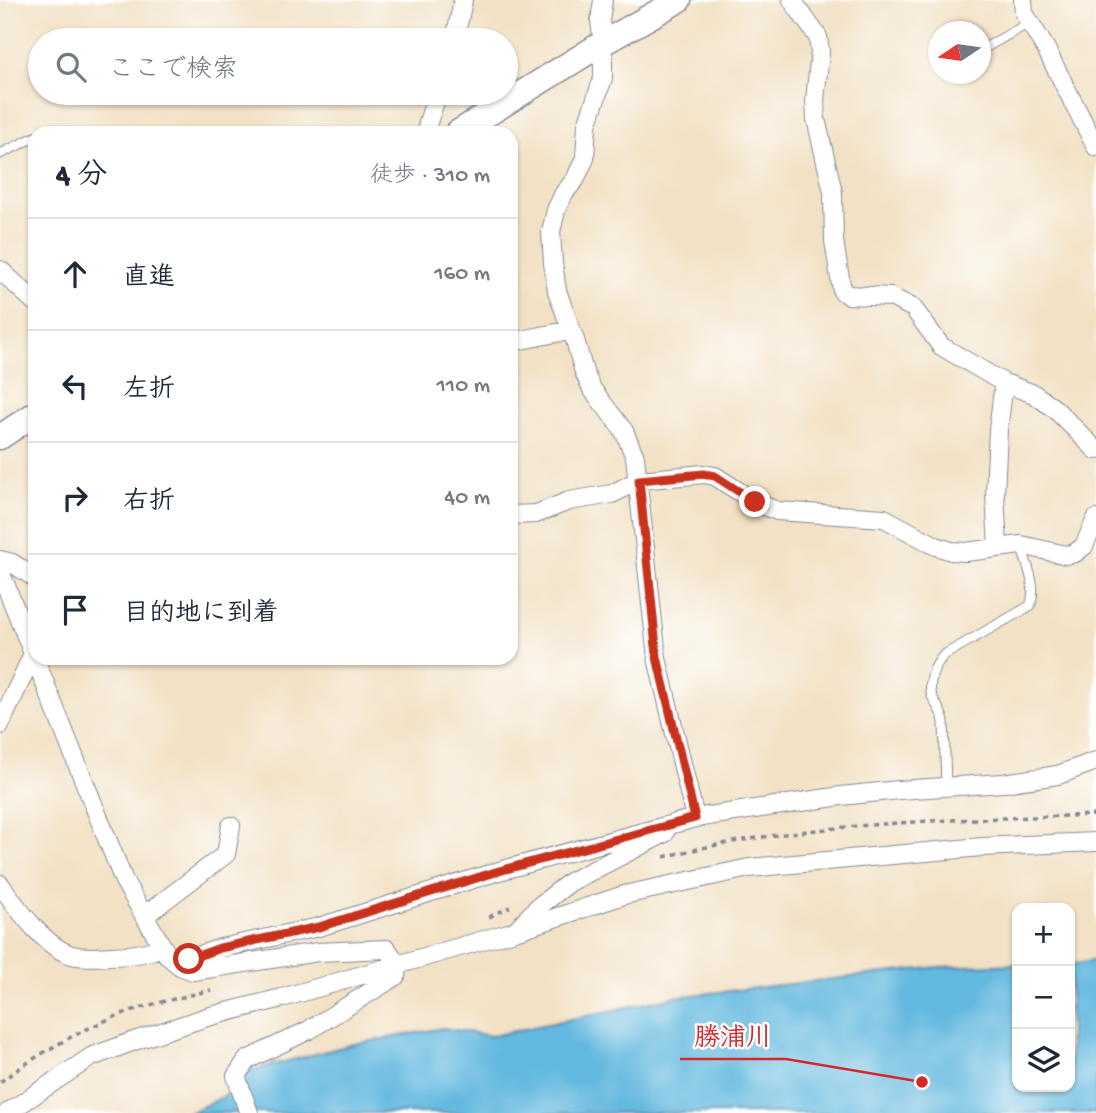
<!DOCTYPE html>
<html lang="ja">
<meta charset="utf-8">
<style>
:root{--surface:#fff;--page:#f2f2f3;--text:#1f2937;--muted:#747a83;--line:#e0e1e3}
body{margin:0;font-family:"Gochi Hand","Klee One",sans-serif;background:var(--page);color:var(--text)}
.controls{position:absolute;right:21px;bottom:21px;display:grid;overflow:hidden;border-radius:14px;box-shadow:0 2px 5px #0004}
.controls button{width:63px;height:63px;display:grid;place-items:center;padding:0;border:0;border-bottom:2px solid var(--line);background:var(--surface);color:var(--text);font:35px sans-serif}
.compass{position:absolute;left:928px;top:21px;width:63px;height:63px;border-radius:50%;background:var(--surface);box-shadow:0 2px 5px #0004;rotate:257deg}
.stop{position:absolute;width:21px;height:21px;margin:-16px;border:5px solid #c8321e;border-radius:50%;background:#fff}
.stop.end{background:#c8321e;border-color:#fff;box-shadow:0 2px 7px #0008}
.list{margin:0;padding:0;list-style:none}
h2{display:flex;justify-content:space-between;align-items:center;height:91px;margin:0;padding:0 28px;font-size:30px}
h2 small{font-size:23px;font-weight:400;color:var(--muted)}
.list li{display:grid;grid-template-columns:46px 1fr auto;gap:21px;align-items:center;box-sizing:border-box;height:112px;padding:0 28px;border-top:2px solid var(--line)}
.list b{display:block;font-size:26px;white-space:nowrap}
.list em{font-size:23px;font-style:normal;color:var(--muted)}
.icon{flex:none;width:38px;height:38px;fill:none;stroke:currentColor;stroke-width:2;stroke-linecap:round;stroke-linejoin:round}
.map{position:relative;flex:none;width:1096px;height:1113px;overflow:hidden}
.search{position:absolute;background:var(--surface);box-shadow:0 2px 5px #0004;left:28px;top:28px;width:490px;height:77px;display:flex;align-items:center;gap:18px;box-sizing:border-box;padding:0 24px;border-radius:38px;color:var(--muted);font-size:26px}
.panel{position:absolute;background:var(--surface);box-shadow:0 2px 5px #0004;left:28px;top:126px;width:490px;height:539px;border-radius:21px}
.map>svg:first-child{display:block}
.water{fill:#62b8de;stroke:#3e749e;stroke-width:2}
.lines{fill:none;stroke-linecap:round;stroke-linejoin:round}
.lane-casing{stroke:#868891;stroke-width:11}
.street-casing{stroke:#868891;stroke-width:20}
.secondary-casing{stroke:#868891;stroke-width:27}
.path{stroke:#868891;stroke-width:3.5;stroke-dasharray:5 5;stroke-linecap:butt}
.lane{stroke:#fff;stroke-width:9}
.street{stroke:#fff;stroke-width:18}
.secondary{stroke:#fff;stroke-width:24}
.route{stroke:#c8321e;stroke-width:9}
.leader{fill:none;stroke:#d62828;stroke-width:2.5}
.callout-dot{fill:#d62828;stroke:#fff;stroke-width:2.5}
.callout-label{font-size:26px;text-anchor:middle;font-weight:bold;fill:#d62828;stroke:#fff;stroke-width:5;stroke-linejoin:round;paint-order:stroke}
</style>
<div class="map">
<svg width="1096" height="1113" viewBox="0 0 1096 1113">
<rect width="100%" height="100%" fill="#fff"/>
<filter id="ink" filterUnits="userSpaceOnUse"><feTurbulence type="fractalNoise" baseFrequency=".0143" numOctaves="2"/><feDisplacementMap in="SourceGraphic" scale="14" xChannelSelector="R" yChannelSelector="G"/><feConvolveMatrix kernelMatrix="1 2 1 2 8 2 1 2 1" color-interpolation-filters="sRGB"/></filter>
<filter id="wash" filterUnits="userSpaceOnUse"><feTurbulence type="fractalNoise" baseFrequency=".00686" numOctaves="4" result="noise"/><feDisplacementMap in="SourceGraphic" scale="28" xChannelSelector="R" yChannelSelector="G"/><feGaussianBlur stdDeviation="1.57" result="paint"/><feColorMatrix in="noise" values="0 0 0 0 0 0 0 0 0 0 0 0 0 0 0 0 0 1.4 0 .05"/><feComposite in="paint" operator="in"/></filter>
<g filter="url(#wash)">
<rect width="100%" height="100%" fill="#f2e1c4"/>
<path class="water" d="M1096,960V1113H189L223,1097L249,1071L354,1044L443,1028L491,1036L675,997L938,967L1017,964V1087H1070V965Z"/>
</g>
<g filter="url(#ink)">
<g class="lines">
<g class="lane-casing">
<path id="lane" d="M981,50L1029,23
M44,133L52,129
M0,154L35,137
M946,787L944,722C942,711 936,706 932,696C927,683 935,664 944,655L1030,606C1038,586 1026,564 1021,545"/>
</g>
<g class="street-casing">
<path id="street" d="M603,0L600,21L603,43V78L587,125L585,158L575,180L564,193L556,210L551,232L553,263L557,291L575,340L584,372L592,389L624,431L635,457L657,658L695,818
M792,0L818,37L820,52L815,100L816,119L833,192L834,241L842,291L848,295L891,297L913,308L941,346L1004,383L1034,394L1055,409L1096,450
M1023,0L1024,13L1046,49L1096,147
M455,40L463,0
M427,133L428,122L438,93
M0,270L35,302
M511,342L571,330
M511,515L536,514L569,501L612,494L639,480L704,474L715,476L755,502L777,511L884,518L936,546L951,551L966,552L1021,545L1066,555L1075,553L1084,546L1096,519
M998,548L995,494L998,430L1004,383
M0,560L12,563L35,578
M0,571L124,881L168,956L180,966L193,971L318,952L387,949L398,965L396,976L309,1030L247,1060L236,1076L249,1113
M0,725L33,654
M0,884C16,906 45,948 72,955C84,958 98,957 110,956C128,956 145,954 163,947
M144,916L226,854L231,826
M518,930L624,895L749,868L982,847L1096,842
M180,966L189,959L221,948L319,927L499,871L695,818L841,796L899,790L1003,783L1058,775L1096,761
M7,1113L91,1057L137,1040L207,1017L282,998L515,931L538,907L570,882L665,833"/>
</g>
<g class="secondary-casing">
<path id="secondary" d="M457,133L603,43L679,0
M0,437L35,414"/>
</g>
<path class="path" d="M664,857C804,821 951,820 1096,815
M489,917L510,907
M0,1082C37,1055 74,1033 117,1016C147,1004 180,998 211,990"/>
<use href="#lane" class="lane"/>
<use href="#street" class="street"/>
<use href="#secondary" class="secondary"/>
</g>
</g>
<g class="lines" filter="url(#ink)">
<path class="route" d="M189,959L220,948L319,927L499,871L695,818L657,657L639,480L704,474L715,476L755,502"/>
</g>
<path class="leader" d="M922 1082L786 1059H680"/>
<circle class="callout-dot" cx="922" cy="1082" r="7"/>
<g class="callout-label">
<text x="733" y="1045">勝浦川</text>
</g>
</svg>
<div class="controls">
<button>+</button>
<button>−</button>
<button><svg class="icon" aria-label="layers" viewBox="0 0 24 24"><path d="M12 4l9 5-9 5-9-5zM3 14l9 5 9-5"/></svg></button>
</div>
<svg class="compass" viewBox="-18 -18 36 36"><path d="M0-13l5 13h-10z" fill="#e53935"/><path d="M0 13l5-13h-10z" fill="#747a83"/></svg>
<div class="stop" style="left:189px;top:959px"></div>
<div class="stop end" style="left:755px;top:502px"></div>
<div class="search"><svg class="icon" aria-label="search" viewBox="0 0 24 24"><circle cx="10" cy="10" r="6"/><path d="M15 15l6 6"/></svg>ここで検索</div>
<section class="panel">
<h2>4 分<small>徒歩 · 310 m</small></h2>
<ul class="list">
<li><svg class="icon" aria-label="ahead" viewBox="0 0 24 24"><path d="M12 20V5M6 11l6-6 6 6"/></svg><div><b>直進</b></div><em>160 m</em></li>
<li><svg class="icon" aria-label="left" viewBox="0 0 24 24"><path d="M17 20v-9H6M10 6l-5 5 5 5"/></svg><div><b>左折</b></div><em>110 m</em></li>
<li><svg class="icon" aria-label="right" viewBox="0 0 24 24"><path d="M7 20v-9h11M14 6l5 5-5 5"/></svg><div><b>右折</b></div><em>40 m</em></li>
<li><svg class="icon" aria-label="arrive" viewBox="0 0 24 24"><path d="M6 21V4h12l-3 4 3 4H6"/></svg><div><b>目的地に到着</b></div></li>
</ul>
</section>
</div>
